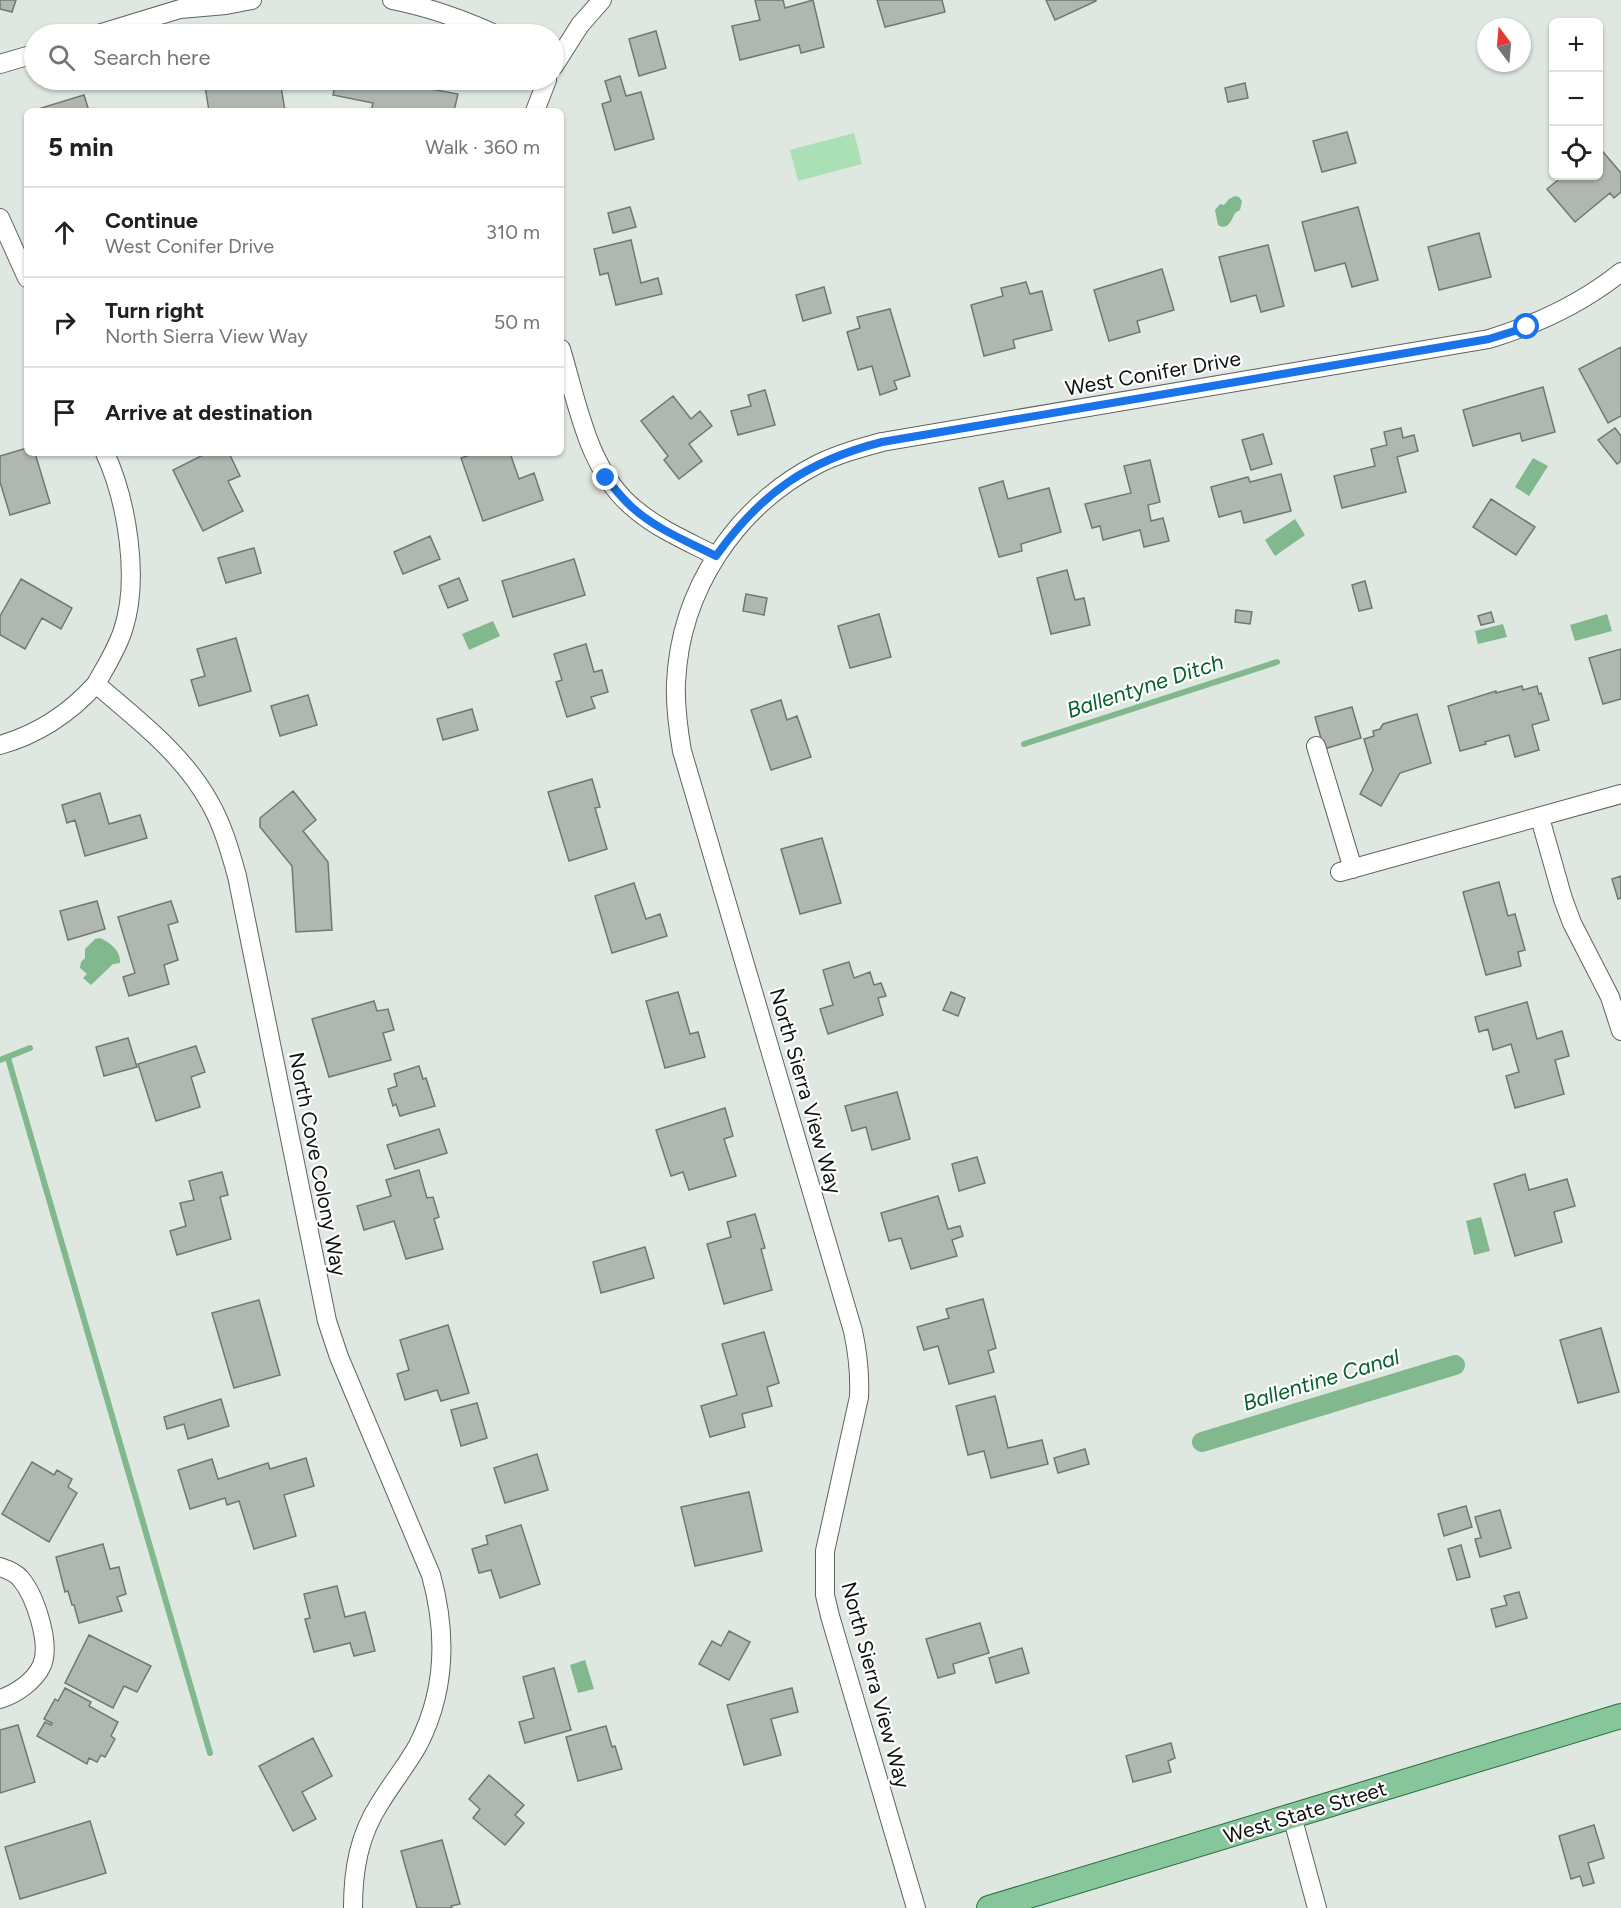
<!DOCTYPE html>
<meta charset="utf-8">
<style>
:root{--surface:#fff;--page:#f2f2f2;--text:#202124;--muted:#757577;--line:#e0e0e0}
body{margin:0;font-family:Figtree,sans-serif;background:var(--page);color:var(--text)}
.controls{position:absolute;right:18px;top:18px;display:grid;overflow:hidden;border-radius:9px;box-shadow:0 2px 4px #0004}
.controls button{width:54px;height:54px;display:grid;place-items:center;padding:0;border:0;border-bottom:2px solid var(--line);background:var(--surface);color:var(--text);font:30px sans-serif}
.compass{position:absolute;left:1477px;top:18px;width:54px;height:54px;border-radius:50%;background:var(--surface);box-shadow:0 2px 4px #0004;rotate:344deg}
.stop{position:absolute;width:18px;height:18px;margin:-14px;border:4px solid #1a73e8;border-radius:50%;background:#fff}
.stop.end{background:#1a73e8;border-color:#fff;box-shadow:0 2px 6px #0008}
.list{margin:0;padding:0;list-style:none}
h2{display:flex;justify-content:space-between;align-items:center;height:78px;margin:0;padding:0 24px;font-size:26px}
h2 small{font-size:20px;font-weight:400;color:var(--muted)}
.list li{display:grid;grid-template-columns:39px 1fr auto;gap:18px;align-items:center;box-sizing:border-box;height:90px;padding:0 24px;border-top:2px solid var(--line)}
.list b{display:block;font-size:22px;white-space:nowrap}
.list p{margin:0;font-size:20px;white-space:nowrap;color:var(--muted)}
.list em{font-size:20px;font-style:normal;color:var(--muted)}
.icon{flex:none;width:33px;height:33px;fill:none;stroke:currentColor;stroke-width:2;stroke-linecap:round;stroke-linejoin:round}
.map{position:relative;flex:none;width:1621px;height:1908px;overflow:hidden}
.search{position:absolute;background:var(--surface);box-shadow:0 2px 4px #0004;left:24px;top:24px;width:540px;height:66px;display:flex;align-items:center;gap:15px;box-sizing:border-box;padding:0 21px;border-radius:33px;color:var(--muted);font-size:22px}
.panel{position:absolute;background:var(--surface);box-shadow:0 2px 4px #0004;left:24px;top:108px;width:540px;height:348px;border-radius:9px}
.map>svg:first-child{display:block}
.green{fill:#abe0b6}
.water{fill:#81b88d}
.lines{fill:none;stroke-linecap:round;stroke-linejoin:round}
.stream{stroke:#81b88d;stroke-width:6}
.canal{stroke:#81b88d;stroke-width:20}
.building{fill:#afb7b0;stroke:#717872;stroke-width:1.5}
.minor-casing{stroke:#5d645f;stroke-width:20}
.major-casing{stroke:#286d3f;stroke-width:26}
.minor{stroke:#fff;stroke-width:18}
.major{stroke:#87c59b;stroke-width:24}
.route{stroke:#1a73e8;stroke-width:8}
.labels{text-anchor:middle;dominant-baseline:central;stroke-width:4.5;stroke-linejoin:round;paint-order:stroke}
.street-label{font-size:21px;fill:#0d100e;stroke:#fff}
.water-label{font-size:22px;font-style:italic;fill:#06612d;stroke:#fff}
</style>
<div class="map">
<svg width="1621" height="1908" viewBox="0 0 1621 1908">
<rect width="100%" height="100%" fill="#dfe7e1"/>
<path class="green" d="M854,133L862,164L798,181L790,150Z"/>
<path class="water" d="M1235,196L1239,197L1242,201L1240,210L1235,213C1231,221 1228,231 1218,225L1215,210L1220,204L1224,205L1229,199Z
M1533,458L1548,466L1529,496L1515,487Z
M1295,519L1305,535L1275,556L1265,540Z
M1607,614L1612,631L1575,641L1570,625Z
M493,621L500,636L469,650L462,634Z
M1503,624L1507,637L1478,644L1475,631Z
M100,938C110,942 121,951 120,963L113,964L91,985L83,978L87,974L80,968L81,962L85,958V949L95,939Z
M1481,1217L1490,1251L1474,1255L1466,1221Z
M585,1660L594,1689L578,1693L570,1665Z"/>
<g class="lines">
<path class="stream" d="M1024,744L1277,662
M8,1058L210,1753
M0,1060L30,1048"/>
<path class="canal" d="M1202,1442L1455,1365"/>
</g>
<path class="building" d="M0,0H16L12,12L0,9Z
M755,0H783L785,8L813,0L824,47L801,53L799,45L740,60L732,26L760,20Z
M877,0H942L945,12L885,27Z
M1046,0H1096V1L1055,20Z
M656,31L666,68L639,76L629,39Z
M620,76L626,96L641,92L654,139L615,150L602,104L611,101L605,81Z
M204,80H280L285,111H209Z
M336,80H404V84L458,94L454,111H371L373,103L333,95Z
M1245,83L1248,98L1228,102L1225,88Z
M84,95L89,111H38V109Z
M1347,132L1356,163L1322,172L1313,141Z
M1598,146L1621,173V192L1614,198L1610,193L1575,222L1547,189L1563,176H1598Z
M630,207L636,227L613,233L608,213Z
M1358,207L1378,280L1352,287L1345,263L1315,271L1302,222Z
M1479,233L1491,277L1439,290L1428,247Z
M631,240L641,283L658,278L662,294L616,305L608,273L600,275L594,249Z
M1268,245L1284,306L1261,312L1256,295L1231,302L1219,257Z
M1162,269L1174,310L1137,321L1140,332L1109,341L1094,290Z
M1026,282L1030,294L1042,291L1052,330L1013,340L1015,348L984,356L971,305L1003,296L1001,288Z
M824,287L831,313L803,321L796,295Z
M890,309L910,376L894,381L897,389L880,395L872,366L858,370L847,332L860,328L857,317Z
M1621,347V416L1608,423L1579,369Z
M1543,387L1555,432L1522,441L1520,433L1473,446L1463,410Z
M765,390L775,425L738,435L731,411L751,406L748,395Z
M673,396L691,419L700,411L712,426L689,444L702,461L679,479L664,460L668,456L641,421Z
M1401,428L1403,438L1414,435L1418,451L1397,457L1406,492L1342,508L1334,476L1375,466L1371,449L1387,445L1384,432Z
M1615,428L1621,436V461L1617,464L1598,440Z
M1263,434L1272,464L1251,470L1242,440Z
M27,448V453H35L50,503L10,515L0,482V456Z
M207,453H229L240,476L228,481L243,511L203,531L173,470Z
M476,453H510L519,479L534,473L543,500L483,521L461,458Z
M1150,460L1160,502L1148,505L1151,521L1163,518L1169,541L1144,547L1140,530L1103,540L1100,526L1092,528L1085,504L1131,493L1124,466Z
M1281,474L1291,511L1244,523L1241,511L1219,517L1211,487L1248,477L1250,482Z
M1003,481L1008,499L1049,488L1061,532L1021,544L1022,551L999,557L979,488Z
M1491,499L1535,527L1516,555L1473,527Z
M430,536L440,559L403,574L394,552Z
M254,548L261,573L226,583L218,558Z
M574,559L585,595L513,617L502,581Z
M1067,570L1075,600L1084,598L1090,625L1051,634L1037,578Z
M459,578L468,600L448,608L439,586Z
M21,579L72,608L61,629L42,618L25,649L0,635V616Z
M1365,581L1372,608L1359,611L1352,585Z
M746,594L767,598L764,615L743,611Z
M1236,610L1252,612L1250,624L1235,622Z
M1491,612L1494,622L1481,625L1478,616Z
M879,614L891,657L850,668L838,626Z
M236,638L251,691L199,706L191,680L205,676L197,649Z
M586,644L594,672L602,670L608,692L591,697L595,708L567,717L556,682L562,680L554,654Z
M1621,649V699L1603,704L1589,658Z
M1522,686L1523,690L1537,686L1539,694L1541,693L1549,720L1532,725L1539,750L1515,757L1509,735L1485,742L1486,744L1460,751L1448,706L1496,691V693Z
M308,695L317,725L280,736L271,706Z
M781,700L787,720L797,716L811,757L771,770L751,710Z
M1352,707L1361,738L1324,749L1315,717Z
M472,709L478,730L443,740L437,719Z
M1417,714L1431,763L1400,773L1381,806L1360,794L1373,770L1364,739L1374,736L1373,731L1380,729L1383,724Z
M592,779L600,807L595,808L607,849L569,861L548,792Z
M293,791L316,820L303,831L328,862L332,930L296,932L292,866L260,827V818Z
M100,793L109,824L140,815L147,838L85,856L75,820L67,823L62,805Z
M822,838L841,903L800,914L781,849Z
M1621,876V898L1618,899L1612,879Z
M1499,882L1508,916L1515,914L1525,950L1518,952L1521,966L1486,975L1463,892Z
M634,883L646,919L660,914L667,936L612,953L595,896Z
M97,901L105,929L68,940L60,911Z
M171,901L178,922L168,925L178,960L164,965L169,984L129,996L123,977L135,973L118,917Z
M849,962L854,978L870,972L874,985L881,983L886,996L878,998L883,1015L828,1034L820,1009L833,1005L823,970Z
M678,992L690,1034L698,1032L705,1057L665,1068L646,1001Z
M951,992L965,998L958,1016L943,1010Z
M374,1001L377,1011L388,1009L394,1030L383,1033L391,1060L329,1077L312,1019Z
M1527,1002L1537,1039L1562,1031L1569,1056L1555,1060L1564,1094L1515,1108L1506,1076L1519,1072L1511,1044L1493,1050L1488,1029L1479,1032L1475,1017Z
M128,1038L137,1067L104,1076L96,1047Z
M196,1046L205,1072L191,1077L200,1107L156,1121L138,1064Z
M419,1066L423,1079L426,1078L435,1106L400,1116L396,1104L393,1106L388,1089L397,1086L394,1074Z
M897,1092L910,1139L872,1150L866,1127L852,1131L845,1106Z
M725,1108L733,1136L724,1139L736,1176L689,1190L683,1172L671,1176L656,1130Z
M439,1129L447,1153L395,1169L387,1145Z
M977,1157L985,1183L959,1191L952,1164Z
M419,1170L427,1198L433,1197L439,1217L434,1219L443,1249L406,1259L394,1221L364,1230L357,1206L391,1196L386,1180Z
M222,1172L228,1195L220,1197L231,1239L177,1255L170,1231L186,1226L180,1203L194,1200L189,1181Z
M1525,1174L1529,1190L1567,1179L1575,1206L1554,1212L1562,1242L1515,1256L1494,1184Z
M938,1196L948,1229L960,1226L963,1236L952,1240L957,1256L911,1269L901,1238L889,1241L881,1213Z
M755,1214L765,1248L761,1249L772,1290L724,1304L707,1244L731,1237L727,1222Z
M645,1247L654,1278L601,1293L593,1262Z
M983,1299L996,1348L988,1351L994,1372L949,1384L938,1346L924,1350L917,1327L949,1318L946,1309Z
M259,1300L280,1375L234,1388L212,1313Z
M448,1325L469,1393L441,1401L437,1390L405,1400L397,1374L409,1370L400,1340Z
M1601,1328L1619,1392L1578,1403L1560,1340Z
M764,1332L779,1383L767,1387L772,1406L742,1414L745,1427L710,1437L701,1406L737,1395L722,1344Z
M995,1396L1008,1448L1042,1440L1048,1464L991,1478L984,1451L968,1455L956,1406Z
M221,1399L229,1426L188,1439L184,1424L167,1429L164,1417Z
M477,1403L487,1438L461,1446L451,1410Z
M1085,1449L1089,1464L1058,1473L1054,1458Z
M537,1454L548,1490L505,1503L494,1468Z
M306,1458L314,1486L284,1495L296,1536L254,1549L239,1501L227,1505L225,1498L190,1509L178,1470L212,1459L218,1479L268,1463L270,1469Z
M32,1462L54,1475L57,1470L72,1479L68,1487L77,1493L49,1542L2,1514Z
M749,1492L762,1551L695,1566L681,1507Z
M1466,1506L1472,1527L1444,1536L1438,1514Z
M1500,1510L1511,1548L1480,1557L1475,1539L1481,1538L1475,1517Z
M521,1525L540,1584L500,1598L491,1570L479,1573L472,1549L488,1544L486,1536Z
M103,1544L110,1569L119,1567L126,1594L117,1597L122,1611L79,1623L74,1605H72L68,1591L65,1592L56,1557Z
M1461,1545L1470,1577L1457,1580L1448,1549Z
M337,1586L345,1617L365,1612L375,1651L354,1656L350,1643L314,1652L305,1619L310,1618L304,1594Z
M1519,1592L1527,1618L1496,1627L1491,1609L1507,1605L1504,1596Z
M980,1623L989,1653L953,1664L955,1673L938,1678L926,1639Z
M729,1631L750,1642L729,1680L699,1664L712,1641L721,1646Z
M89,1635L151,1666L137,1692L124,1686L113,1708L65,1683Z
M1022,1648L1029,1673L996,1683L989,1658Z
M554,1668L571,1730L525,1743L519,1722L534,1718L523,1677Z
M65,1688L91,1702L89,1706L118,1722L111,1736L115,1739L105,1757L101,1755L97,1762L89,1758L87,1764L37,1736L45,1722L51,1725L52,1723L44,1719L55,1699L58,1701Z
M792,1688L798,1712L771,1719L781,1755L744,1765L727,1705Z
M18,1725L35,1782L0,1793V1730Z
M606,1726L612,1747L615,1746L622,1769L578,1781L566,1737Z
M313,1738L332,1776L302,1792L316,1819L293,1831L259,1766Z
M1171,1743L1175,1758L1168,1761L1171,1772L1133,1782L1126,1756Z
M489,1775L524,1805L515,1815L524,1823L505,1845L473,1818L480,1809L469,1799Z
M90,1821L106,1873L20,1899L5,1847Z
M1594,1825L1604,1858L1588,1863L1594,1883L1583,1886L1580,1876L1571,1879L1559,1836Z
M442,1840L460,1904L451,1906L452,1908H417L401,1851Z"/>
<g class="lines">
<g class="minor-casing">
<path id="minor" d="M392,0C428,7 462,19 495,34
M98,34L180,9L226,5L252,0
M0,64L34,54
M554,66L580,25L602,0
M535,111L547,80
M0,218L27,278
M561,349C578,405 588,472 636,510C660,530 689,542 716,556
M105,453C127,501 140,579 123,630C117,649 106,666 96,684C138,720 183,754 210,803C223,826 230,851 237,876L327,1321L339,1357L431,1575C447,1633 446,1691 418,1745C407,1765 392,1783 380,1803C359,1835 353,1870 353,1908
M0,745C39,734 69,714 96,684
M1316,746L1353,869
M1540,818L1563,899L1572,923L1610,997L1621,1031
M1340,872L1621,794
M0,1567C6,1569 15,1572 20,1578C35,1595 51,1643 42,1665C35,1681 16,1694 0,1699
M1292,1816L1317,1908
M916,1908L830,1616L825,1595V1551L859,1397C860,1374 858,1354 853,1331L682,751C678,728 675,706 676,683C680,590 736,506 818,464C838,454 860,448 882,442L1489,339C1538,324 1581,304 1621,272"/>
</g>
<g class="major-casing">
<path id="major" d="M989,1908L1621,1716"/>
</g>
<use href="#minor" class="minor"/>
<use href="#major" class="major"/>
</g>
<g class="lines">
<path class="route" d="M606,478C615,489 623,500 634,509C658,530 689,542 716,556C761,493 807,461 882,442L1489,339L1527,327"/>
</g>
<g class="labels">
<g class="street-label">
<text transform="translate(1153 373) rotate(-10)">West Conifer Drive</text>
<text transform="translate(806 1091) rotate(74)">North Sierra View Way</text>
<text transform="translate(318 1164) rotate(79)">North Cove Colony Way</text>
<text transform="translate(876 1685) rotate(75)">North Sierra View Way</text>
<text transform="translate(1305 1812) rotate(-17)">West State Street</text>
</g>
<g class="water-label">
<text transform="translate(1145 686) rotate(-18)">Ballentyne Ditch</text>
<text transform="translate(1321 1380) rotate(-17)">Ballentine Canal</text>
</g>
</g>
</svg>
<div class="controls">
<button>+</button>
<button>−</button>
<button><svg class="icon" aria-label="locate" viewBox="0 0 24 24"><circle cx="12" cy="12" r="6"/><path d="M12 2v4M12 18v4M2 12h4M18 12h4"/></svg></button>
</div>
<svg class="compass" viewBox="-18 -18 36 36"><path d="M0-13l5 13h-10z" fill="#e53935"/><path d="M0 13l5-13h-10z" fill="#757577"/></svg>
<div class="stop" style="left:1527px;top:327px"></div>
<div class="stop end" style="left:606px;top:478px"></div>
<div class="search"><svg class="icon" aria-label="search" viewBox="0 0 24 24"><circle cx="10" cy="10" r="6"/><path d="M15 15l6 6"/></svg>Search here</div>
<section class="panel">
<h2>5 min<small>Walk · 360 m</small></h2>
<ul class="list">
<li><svg class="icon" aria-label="ahead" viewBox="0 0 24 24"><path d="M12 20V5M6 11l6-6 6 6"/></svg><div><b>Continue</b><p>West Conifer Drive</p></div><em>310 m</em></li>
<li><svg class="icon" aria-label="right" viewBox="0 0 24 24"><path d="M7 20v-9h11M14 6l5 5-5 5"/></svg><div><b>Turn right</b><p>North Sierra View Way</p></div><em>50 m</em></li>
<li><svg class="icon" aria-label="arrive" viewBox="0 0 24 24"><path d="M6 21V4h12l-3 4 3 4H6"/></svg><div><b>Arrive at destination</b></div></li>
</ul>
</section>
</div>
